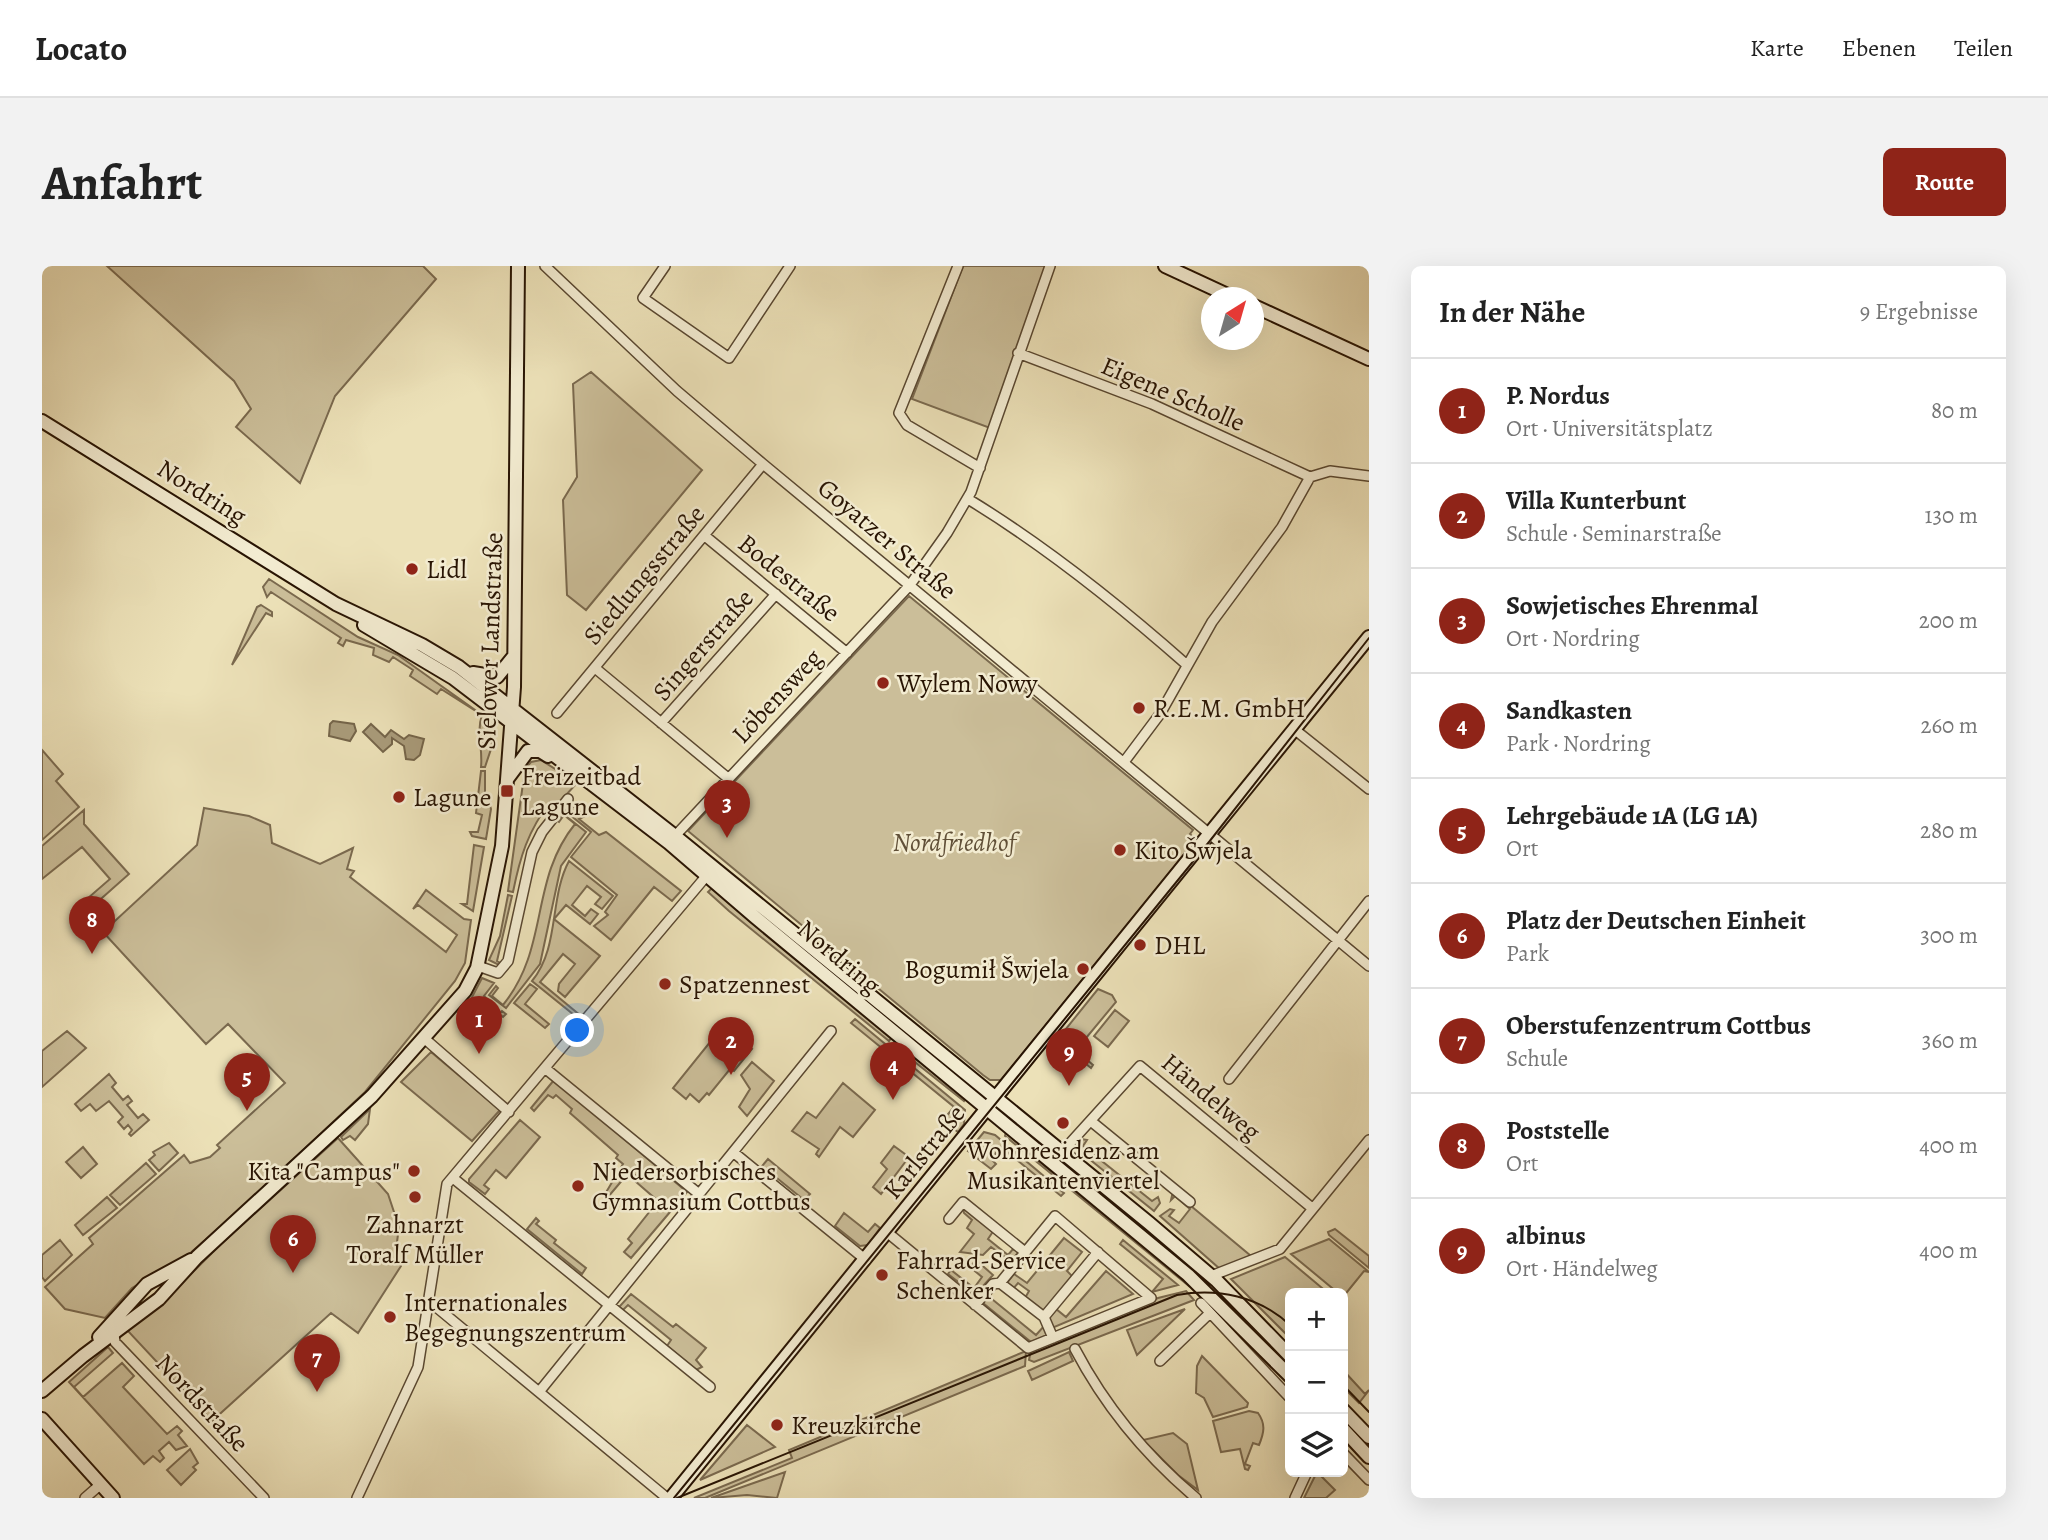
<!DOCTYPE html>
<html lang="de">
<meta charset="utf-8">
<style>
:root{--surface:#fff;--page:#f2f2f2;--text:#222;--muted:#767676;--line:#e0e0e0;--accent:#8f2418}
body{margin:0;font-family:Alegreya,serif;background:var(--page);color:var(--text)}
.controls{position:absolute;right:21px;bottom:21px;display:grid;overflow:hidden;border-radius:10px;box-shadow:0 7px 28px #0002}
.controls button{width:63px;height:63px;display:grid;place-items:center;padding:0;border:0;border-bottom:2px solid var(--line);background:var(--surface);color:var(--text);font:35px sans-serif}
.compass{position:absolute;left:1159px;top:21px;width:63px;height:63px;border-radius:50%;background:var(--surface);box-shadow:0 7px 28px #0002;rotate:37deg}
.you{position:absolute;left:536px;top:765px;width:24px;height:24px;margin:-18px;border:5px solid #fff;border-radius:50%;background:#1a73e8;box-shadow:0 0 0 10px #1a73e833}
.badge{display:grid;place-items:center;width:46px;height:46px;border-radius:50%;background:var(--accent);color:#fff;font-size:23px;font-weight:700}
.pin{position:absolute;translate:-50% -58px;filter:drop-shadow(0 2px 4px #0008)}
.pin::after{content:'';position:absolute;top:37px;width:24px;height:21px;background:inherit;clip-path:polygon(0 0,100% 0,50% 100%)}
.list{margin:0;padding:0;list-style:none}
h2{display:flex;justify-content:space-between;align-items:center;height:91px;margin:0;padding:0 28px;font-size:30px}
h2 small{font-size:23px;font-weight:400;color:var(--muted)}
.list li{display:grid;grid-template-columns:46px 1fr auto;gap:21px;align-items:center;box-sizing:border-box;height:105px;padding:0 28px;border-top:2px solid var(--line)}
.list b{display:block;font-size:26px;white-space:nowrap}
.list p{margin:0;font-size:23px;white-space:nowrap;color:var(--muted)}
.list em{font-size:23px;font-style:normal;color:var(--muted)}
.icon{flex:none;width:38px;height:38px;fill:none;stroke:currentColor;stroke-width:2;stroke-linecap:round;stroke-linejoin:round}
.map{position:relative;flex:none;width:1327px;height:1232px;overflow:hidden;border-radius:10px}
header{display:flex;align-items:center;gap:42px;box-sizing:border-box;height:98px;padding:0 35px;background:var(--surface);border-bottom:2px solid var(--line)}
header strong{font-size:33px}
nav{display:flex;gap:38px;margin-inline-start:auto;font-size:24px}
.intro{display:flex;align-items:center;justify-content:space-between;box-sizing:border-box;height:168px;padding:0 42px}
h1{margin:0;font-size:49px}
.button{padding:18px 32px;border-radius:10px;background:var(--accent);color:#fff;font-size:24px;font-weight:700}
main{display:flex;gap:42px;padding:0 42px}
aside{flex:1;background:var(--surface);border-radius:10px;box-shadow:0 7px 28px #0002}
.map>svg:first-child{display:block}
.green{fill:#cbbe99;stroke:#7a694e;stroke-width:2}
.water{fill:#a99b7a;stroke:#75654a;stroke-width:2}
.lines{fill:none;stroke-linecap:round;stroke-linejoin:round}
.street-casing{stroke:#594730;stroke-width:12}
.secondary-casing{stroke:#281403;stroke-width:16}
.street{stroke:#f3ecd1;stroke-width:9}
.secondary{stroke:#f3ecd1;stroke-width:12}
.tram{stroke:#281403;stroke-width:2}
.poi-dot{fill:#8f2418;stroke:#f3ecd1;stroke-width:2.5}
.labels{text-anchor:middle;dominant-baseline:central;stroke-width:5;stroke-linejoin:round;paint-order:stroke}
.street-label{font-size:26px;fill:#281403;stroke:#f3ecd1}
.poi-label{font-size:26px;fill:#281403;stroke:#f3ecd1;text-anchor:start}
.park-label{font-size:26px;font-style:italic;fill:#615038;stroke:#f3ecd1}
</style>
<header>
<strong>Locato</strong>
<nav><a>Karte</a><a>Ebenen</a><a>Teilen</a></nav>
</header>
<div class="intro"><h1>Anfahrt</h1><a class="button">Route</a></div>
<main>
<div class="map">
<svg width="1327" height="1232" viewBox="0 0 1327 1232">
<rect width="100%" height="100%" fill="#ece1b8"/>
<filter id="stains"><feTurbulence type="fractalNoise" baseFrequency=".00286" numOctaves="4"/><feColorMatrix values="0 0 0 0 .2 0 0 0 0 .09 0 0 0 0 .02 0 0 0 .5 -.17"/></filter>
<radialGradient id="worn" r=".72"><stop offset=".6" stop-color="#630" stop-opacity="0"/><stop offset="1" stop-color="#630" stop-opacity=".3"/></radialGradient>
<path class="green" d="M65,0H381L394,13L293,130L258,217L194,161L209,143L192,115Z
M921,0H1004L948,162L870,133Z
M549,106L660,204L544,344L525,329L521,234L535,211L531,118Z
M227,313L316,371L356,389L447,454L453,466H449L450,480L443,501H439C441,482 434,466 440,449L399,423L395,428L368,410L371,404L351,391L347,396L331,389L332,382L304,374L301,380L296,377L299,372L229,326L225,331L221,321Z
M867,330L1151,564L1148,568L1154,574L959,814H948L941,809L646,565Z
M219,339L230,346V350L224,347L190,399L215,341Z
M0,484L21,508L14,515L37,541L0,574Z
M499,494L535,517L514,540L508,536C486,565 478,591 471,626L466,625L483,503L489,496Z
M439,505H443V535L447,536L449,543L444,573L430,570L428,566H436L440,549L434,547Z
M527,537L543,550L537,553L557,569L564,566L639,625L630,635L612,621L569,674L552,660L566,649L563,646L575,629L529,591L549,566L522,544Z
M162,542L207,550L228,559L230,577L278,598L311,582L305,603L312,605L308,611L404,686L415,669L376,639L371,643L384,624L422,653L429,654L423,697L413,715L323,826L193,948L146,989L90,1022L63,1052L23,1043L3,1021L51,978L47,972L142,889L148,897L168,891L178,882L175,879L243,817L186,758L164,778L61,666L155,579Z
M42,544V558L87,608L52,639L46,632L68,613L40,581L0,613V580Z
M520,547L544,566L519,600L498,698L464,742L447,729L454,720L456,722L450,730L461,739C508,681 487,615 533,558L522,549L517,556L514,554Z
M432,579L442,581L431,645L420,638H425Z
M527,595L571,630L560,643L553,638L559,631L545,620L530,639L543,650L549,643L556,648L548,658L524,639L512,653L558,690L523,731L516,725L517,718L533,698L521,688L498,716L539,750L537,753L490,715C518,681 507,632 527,595Z
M671,621L850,771L847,775L687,645L666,626Z
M466,629L470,630L455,695L460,698L457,699L447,694L458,670Z
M440,712L452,717L442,730L446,734L444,737L457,748L460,745L464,748L461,751L439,734L436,738L429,733Z
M488,718L495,723L483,738L507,758L503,762L472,737Z
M1056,723L1070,729L1074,736L1039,778L1042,781L1037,787L1051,799L1049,802L1015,774Z
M1073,744L1087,755L1066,781L1052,770Z
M813,753L923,844L922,858L916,866L901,854L912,841L809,757Z
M681,760L710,783L692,805L688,803L667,829L665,827L657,836L648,828L644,833L631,822Z
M25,765L44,782L0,821V785Z
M857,777L924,832L922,835L854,781Z
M389,786L458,844L430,875L359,816Z
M710,796L732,815L705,850L697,841L708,823L699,809Z
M67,808L74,817L70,821L81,834L86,830L90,835L85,839L96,852L101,848L107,854L89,870L87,868L90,864L86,859L82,863L76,856L81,851L67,835L54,845L48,838L39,845L33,838Z
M512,814L645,926L589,992L582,986L590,977L586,973L616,935L593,915L595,911L588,905L566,931L563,928L581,898L574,892L576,889L528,847L530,843L514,829L511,832L506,829L492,845L489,842Z
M801,817L833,844L811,871L798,861L777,891L774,888L777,883L750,865L765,846L774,852Z
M328,843L326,858L313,874L308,870L301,874L299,871Z
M478,854L498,871L464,912L454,904L442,919L447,923L443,928L427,916V913Z
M972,857L1030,899L1155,1005L970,859Z
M942,866L953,869L1022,927L1019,930L959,881L949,893L954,898L949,903L926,885Z
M964,866L1148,1017L1147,1020L963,870Z
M296,872L346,928L357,961L353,991L359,1000L316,1067L289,1047L170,1155L85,1064L112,1045L178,979Z
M1039,873L1045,874L1041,880L1110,935L1116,931L1118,937L1112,945L1031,880Z
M127,877L136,887L117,905L107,894L113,889L111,886Z
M852,880L867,891L839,928L831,921L845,903L839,897Z
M41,881L55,898L39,912L24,896Z
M726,893L768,928L762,934L720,900Z
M104,897L114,908L78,939L68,929Z
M1131,925L1209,990L1178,1003L1118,950L1128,943L1132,944L1127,950L1137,957L1148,943L1133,930L1129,934Z
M65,931L75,942L41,969L33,959Z
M925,942L952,964L946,973L966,989L971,983L976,986L970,996L949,981L941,989L918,986L932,968L925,962L930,954L922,947L921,943Z
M802,947L826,966L833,958L838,962L826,979L818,980L793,960Z
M494,952L497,955L494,958L514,974L512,977L544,1002L540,1008L485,963Z
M1293,963L1327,990V1002L1287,969L1286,966Z
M1022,972L1040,986L1025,1005L1031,1011L1003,1048L983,1032L987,1025L976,1017L971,1023L965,1017L972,1008L985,1017Z
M1287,973L1327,1006L1322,1005L1301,1031L1249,988Z
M18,974L30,989L3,1015L0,1011V989Z
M1081,974L1136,1019L1110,1026L1121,1013L1078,978Z
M1243,991L1286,1027H1248V1072L1189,1013Z
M934,994L951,1009L933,1029L906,1008L909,1004L932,1022L940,1011L928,1001Z
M1064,1005L1091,1028L1010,1062L1006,1053L1014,1043L1024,1051Z
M1144,1025L1152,1034L992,1096L987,1094L989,1084L1116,1032Z
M589,1028L631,1061L634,1058L664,1082L654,1094L660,1101L654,1104L625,1080L629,1074L586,1039L581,1044L577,1041Z
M945,1029L994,1069L1002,1060L1006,1069L989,1076L941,1037Z
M1143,1043L1095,1089L1085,1064Z
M66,1081L71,1087L32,1121L41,1131L80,1097L92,1110L81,1121L125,1168L135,1160L140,1165L136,1169L145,1180L134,1184L127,1176L117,1185L122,1192L118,1196L111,1190L102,1198L27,1116Z
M984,1085L983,1100L663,1232H652L750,1192L747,1184Z
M1027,1086L1031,1095L990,1114L986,1105Z
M1160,1090L1206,1137L1205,1141L1171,1151L1162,1132L1154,1127L1155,1100Z
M1301,1104L1323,1128L1327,1124L1317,1137L1301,1121Z
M1207,1145L1216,1147C1224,1158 1222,1167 1217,1179L1211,1177L1203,1198L1208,1200L1206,1204L1203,1203L1198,1183L1179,1186L1171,1155Z
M705,1159L733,1181L658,1214Z
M1131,1167L1145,1178L1156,1224L1136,1209L1101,1174Z
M148,1183L156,1197L151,1201L154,1204L139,1219L125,1204Z
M743,1206L735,1232L705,1229L669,1232Z
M1275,1206L1293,1224L1284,1232H1262Z"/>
<path class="water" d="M291,455L312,458L314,465L308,475L287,470L288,458Z
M329,458L343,471L349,464L362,473L367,469L382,473L378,489L372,494L364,493L362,480L350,472V478L341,486L321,466Z"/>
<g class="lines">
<g class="street-casing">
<path id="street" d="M503,0L635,125L721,198L1327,700
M623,0L601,32L687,92L748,0
M916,0L857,147L865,159L938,202
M976,87L1110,138L1268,211
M926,233C1005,281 1076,338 1145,399
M663,270L805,387
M553,402L687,513
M515,447L721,198
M619,457L734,328
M1252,463L1327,523
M1082,496L1118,448L1170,356L1240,261L1268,211L1288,205L1327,210
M633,570L868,319L905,267L929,226L1008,0
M436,700L456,707L466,695L490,586L500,566L526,533
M383,773L467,846
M504,803L657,928
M1187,813L1327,635
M1050,856L1148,936
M691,886L824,994
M1020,886L1098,800L1270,942
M411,912L668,1121
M907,953L921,936L983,986
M846,967L986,1082L1109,1032L1013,950L958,1017L951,1018L933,1039
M1169,1010L1238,983L1327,874
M958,1017L1002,1051L1056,986
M387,1035L625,1232
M1159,1037L1248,1132
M1002,1051L1011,1072
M72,1068L73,1076L222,1232
M1033,1083C1064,1142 1103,1189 1154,1232
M1118,1095L1168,1047
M497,1126L789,765
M1301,1187L1327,1214
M43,1232L59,1218
M315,1232L376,1101L405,918L666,608
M1253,1232L1265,1206"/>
</g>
<g class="secondary-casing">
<path id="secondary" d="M1123,0L1192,32
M1212,40L1327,93
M0,155L294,338L380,379L417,401L633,570L1107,957L1175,1015L1248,1090
M322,359L411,412L627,577L713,651L1146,1009L1248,1110
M431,407L455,411L472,390
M466,512L486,485H498L506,490
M57,1071L105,1018L149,994
M0,1125L41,1090L117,1033L155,991L330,830L423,725L435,702L460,580L472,421L476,0
M1301,1144L1327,1171
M0,1153L71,1232
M1301,1163L1327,1191
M629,1232L1327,371"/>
</g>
<use href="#street" class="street"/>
<use href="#secondary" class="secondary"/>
<path class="tram" d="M1301,1119L1327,1146
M632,1232L1167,576L1327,372
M635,1232L1135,1029C1176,1022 1217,1030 1248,1059"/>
</g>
<g class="poi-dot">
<circle cx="370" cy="303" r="7"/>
<circle cx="841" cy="417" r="7"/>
<circle cx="1097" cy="442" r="7"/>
<rect x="458" y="518" width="14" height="14" rx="3.5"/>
<circle cx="357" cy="531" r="7"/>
<circle cx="1078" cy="584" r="7"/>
<circle cx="1098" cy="679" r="7"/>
<circle cx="1041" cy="703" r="7"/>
<circle cx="623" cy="718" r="7"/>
<circle cx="1021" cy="857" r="7"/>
<circle cx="372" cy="905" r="7"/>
<circle cx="536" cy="920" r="7"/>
<circle cx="373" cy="931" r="7"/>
<circle cx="840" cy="1009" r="7"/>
<circle cx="348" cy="1051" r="7"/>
<circle cx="735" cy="1159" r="7"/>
</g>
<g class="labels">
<g class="street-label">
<text transform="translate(1131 128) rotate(23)">Eigene Scholle</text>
<text transform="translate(160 226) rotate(32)">Nordring</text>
<text transform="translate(845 273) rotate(40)">Goyatzer Straße</text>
<text transform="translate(602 309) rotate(-50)">Siedlungsstraße</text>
<text transform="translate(747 312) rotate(39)">Bodestraße</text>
<text transform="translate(448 375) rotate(-88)">Sielower Landstraße</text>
<text transform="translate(661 379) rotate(-49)">Singerstraße</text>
<text transform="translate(735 430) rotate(-47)">Löbensweg</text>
<text transform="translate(797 691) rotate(40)">Nordring</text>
<text transform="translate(1169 831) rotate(40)">Händelweg</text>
<text transform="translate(882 886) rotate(-51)">Karlstraße</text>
<text transform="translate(160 1137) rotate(47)">Nordstraße</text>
</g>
<g class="poi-label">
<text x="384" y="303">Lidl</text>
<text x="855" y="417">Wylem Nowy</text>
<text x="1111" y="442">R.E.M. GmbH</text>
<text x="479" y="510">Freizeitbad<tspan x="479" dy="30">Lagune</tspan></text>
<text x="371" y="531">Lagune</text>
<text x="1092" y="584">Kito Šwjela</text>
<text x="1112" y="679">DHL</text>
<text x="1027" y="703" text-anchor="end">Bogumił Šwjela</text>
<text x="637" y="718">Spatzennest</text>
<text x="1021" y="884" text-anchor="middle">Wohnresidenz am<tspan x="1021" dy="30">Musikantenviertel</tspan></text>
<text x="358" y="905" text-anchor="end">Kita "Campus"</text>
<text x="550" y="905">Niedersorbisches<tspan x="550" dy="30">Gymnasium Cottbus</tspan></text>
<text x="373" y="958" text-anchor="middle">Zahnarzt<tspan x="373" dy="30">Toralf Müller</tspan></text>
<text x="854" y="994">Fahrrad-Service<tspan x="854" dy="30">Schenker</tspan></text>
<text x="362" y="1036">Internationales<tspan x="362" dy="30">Begegnungszentrum</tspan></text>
<text x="749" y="1159">Kreuzkirche</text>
</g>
<g class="park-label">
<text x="912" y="576">Nordfriedhof</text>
</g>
</g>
<rect width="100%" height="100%" filter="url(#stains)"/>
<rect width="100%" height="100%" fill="url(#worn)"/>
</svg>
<div class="controls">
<button>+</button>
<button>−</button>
<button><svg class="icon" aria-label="layers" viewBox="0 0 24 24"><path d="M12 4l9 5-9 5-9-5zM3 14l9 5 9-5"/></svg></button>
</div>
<svg class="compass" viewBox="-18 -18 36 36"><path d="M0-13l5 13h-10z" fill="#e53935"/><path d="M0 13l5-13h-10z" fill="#767676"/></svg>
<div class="you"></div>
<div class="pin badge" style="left:437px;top:788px">1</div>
<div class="pin badge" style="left:689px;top:809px">2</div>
<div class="pin badge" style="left:685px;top:572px">3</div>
<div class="pin badge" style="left:851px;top:834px">4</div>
<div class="pin badge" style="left:205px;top:845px">5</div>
<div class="pin badge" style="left:251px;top:1007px">6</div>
<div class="pin badge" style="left:275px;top:1126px">7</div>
<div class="pin badge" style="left:50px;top:688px">8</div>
<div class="pin badge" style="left:1027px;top:820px">9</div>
</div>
<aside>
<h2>In der Nähe<small>9 Ergebnisse</small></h2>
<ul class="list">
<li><span class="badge">1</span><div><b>P. Nordus</b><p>Ort · Universitätsplatz</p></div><em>80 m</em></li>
<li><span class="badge">2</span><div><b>Villa Kunterbunt</b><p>Schule · Seminarstraße</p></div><em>130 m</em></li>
<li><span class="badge">3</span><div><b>Sowjetisches Ehrenmal</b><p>Ort · Nordring</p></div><em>200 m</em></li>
<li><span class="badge">4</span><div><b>Sandkasten</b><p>Park · Nordring</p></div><em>260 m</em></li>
<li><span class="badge">5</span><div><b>Lehrgebäude 1A (LG 1A)</b><p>Ort</p></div><em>280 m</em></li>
<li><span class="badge">6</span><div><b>Platz der Deutschen Einheit</b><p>Park</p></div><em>300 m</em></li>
<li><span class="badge">7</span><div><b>Oberstufenzentrum Cottbus</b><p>Schule</p></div><em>360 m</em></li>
<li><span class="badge">8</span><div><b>Poststelle</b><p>Ort</p></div><em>400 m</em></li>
<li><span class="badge">9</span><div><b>albinus</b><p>Ort · Händelweg</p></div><em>400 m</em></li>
</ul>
</aside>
</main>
